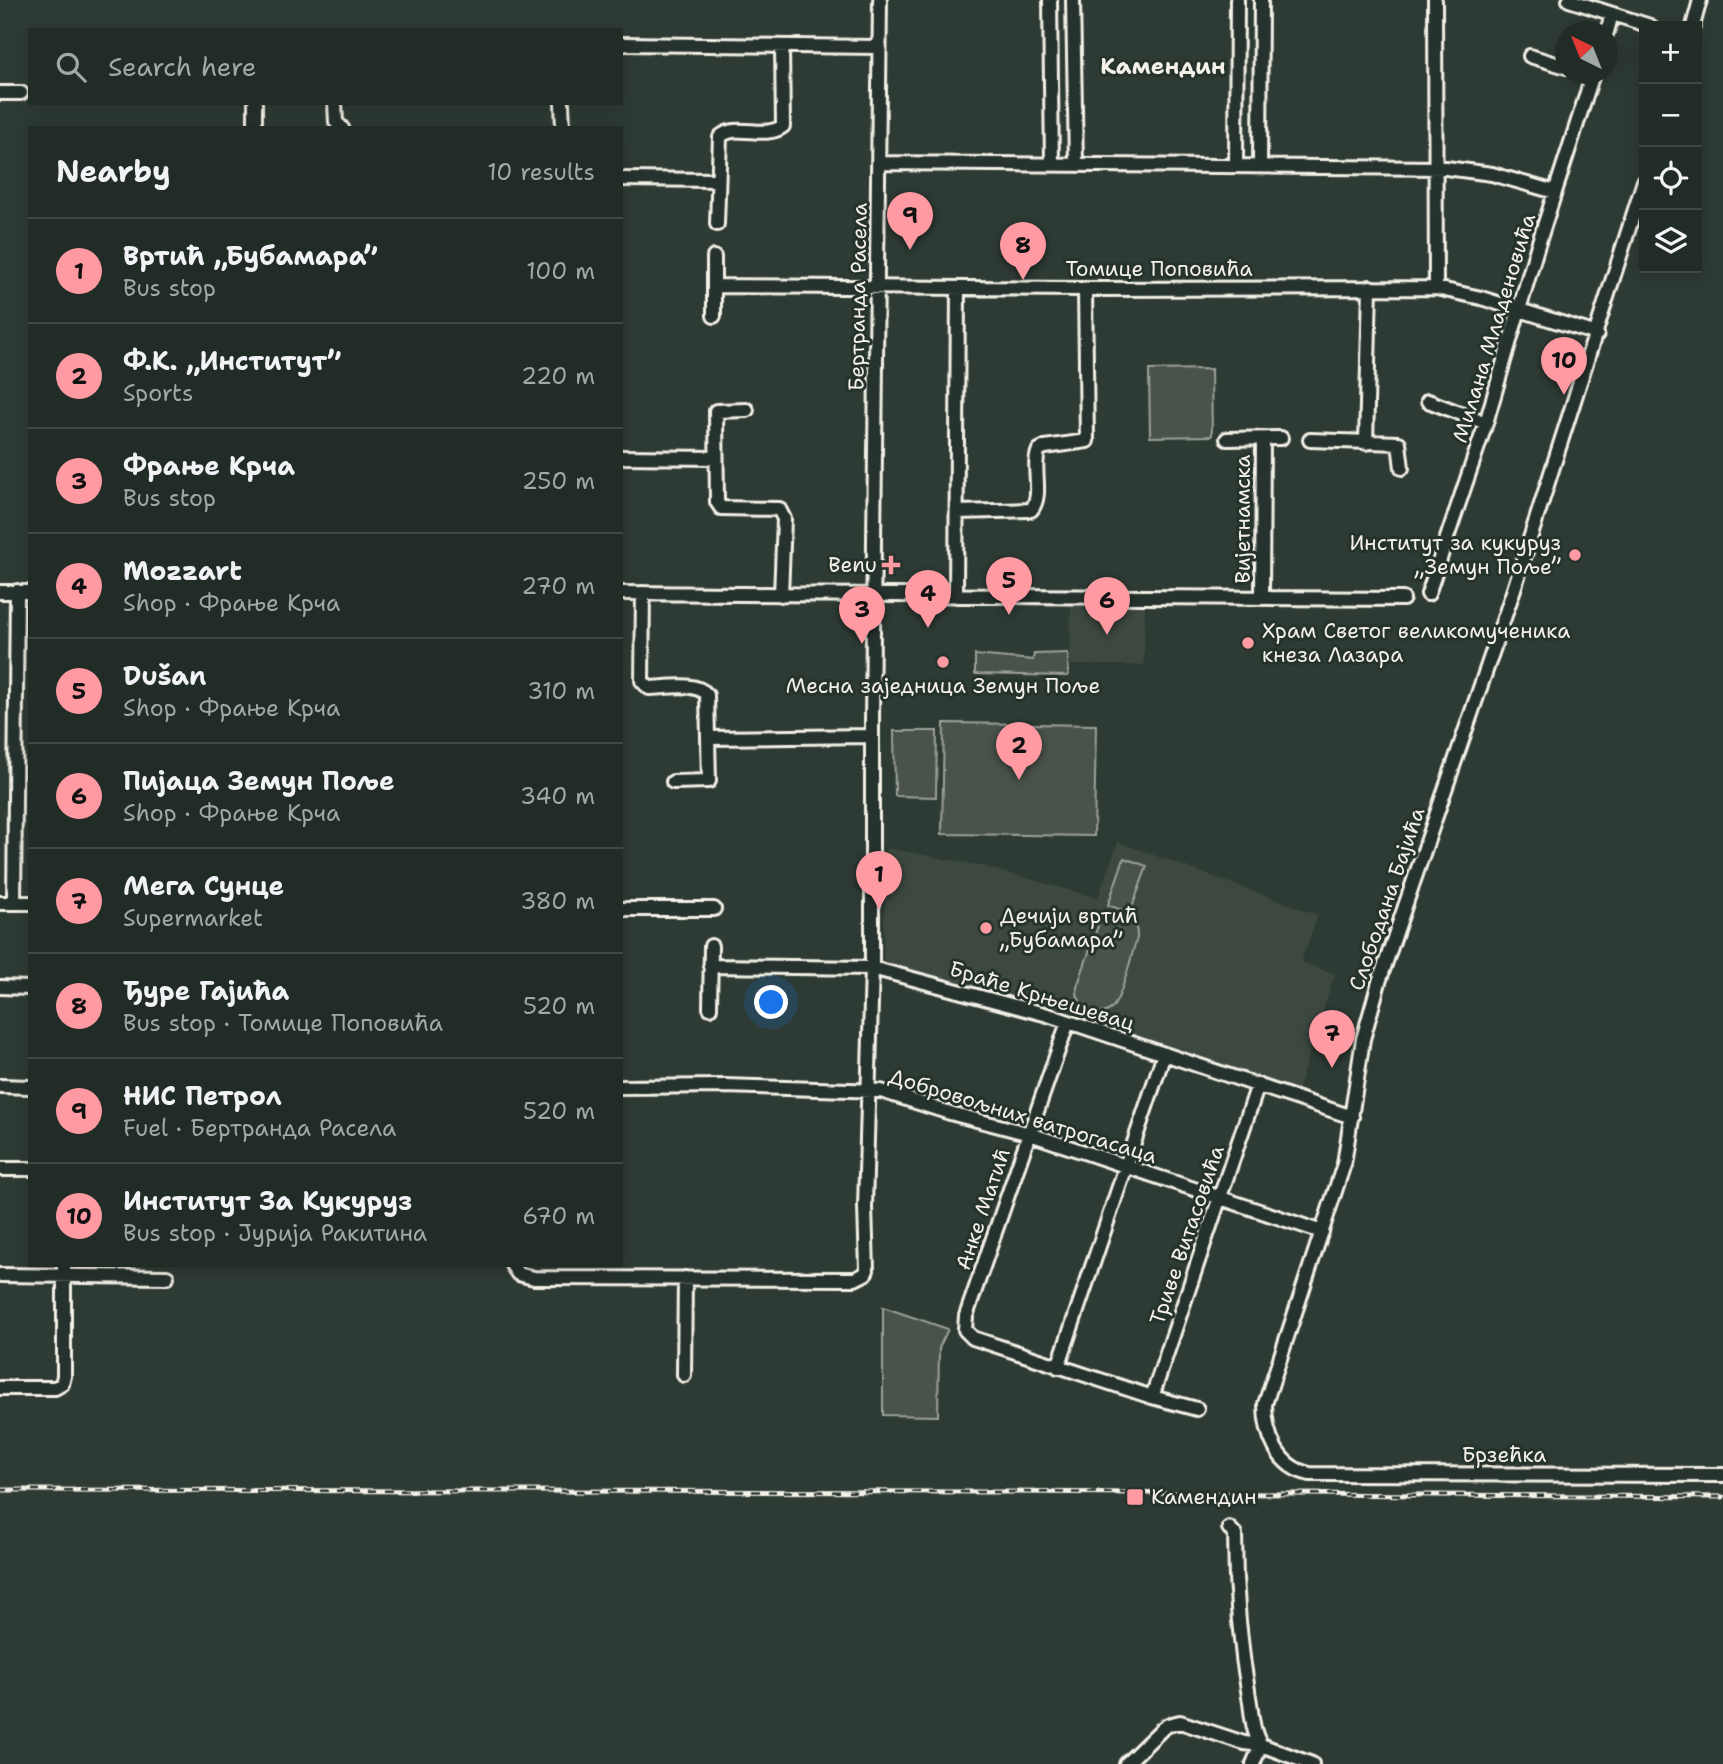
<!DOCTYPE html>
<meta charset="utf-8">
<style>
:root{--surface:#222c27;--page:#2e3833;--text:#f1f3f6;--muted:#a2a7a7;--line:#3f4844;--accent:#ff9aa2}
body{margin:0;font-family:"Shantell Sans",sans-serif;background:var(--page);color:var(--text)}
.controls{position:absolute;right:21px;top:21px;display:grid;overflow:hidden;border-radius:0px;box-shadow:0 4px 18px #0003}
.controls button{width:63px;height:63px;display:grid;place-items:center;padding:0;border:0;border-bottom:2px solid var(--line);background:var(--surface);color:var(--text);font:35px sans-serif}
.compass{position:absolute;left:1555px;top:21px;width:63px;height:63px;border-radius:50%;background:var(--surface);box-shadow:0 4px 18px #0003;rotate:317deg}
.you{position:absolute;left:772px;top:1003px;width:24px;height:24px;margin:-18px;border:5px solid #fff;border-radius:50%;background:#1a73e8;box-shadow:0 0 0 10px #1a73e833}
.badge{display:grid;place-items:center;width:46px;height:46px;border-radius:50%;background:var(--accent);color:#111;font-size:23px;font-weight:700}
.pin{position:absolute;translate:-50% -58px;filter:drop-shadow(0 2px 4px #0008)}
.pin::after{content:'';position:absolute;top:37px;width:24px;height:21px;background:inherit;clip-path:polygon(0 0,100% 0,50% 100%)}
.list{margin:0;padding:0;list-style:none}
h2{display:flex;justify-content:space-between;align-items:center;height:91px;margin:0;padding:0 28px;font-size:30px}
h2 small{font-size:23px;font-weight:400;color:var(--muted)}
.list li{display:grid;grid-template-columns:46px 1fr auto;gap:21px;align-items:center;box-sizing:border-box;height:105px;padding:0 28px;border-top:2px solid var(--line)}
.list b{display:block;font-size:26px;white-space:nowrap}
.list p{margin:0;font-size:23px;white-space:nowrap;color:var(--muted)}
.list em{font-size:23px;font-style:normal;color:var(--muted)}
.icon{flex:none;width:38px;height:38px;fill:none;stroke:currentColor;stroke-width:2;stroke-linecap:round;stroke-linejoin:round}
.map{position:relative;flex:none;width:1723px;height:1764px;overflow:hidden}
.search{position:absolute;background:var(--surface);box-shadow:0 4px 18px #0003;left:28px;top:28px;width:595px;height:77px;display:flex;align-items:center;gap:18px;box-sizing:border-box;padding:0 24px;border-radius:0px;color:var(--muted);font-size:26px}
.panel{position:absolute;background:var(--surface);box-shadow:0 4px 18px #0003;left:28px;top:126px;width:595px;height:1141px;border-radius:0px}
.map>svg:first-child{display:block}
.built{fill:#3c4841}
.green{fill:#48524c;stroke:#9ea29a;stroke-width:2}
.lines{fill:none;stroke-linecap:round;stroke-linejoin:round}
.minor-casing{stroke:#f4f1e8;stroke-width:18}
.minor{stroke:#26332d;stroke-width:12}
.rail-casing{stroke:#f4f1e8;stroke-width:5}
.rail{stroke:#26332d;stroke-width:2.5;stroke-dasharray:8;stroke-linecap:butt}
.poi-dot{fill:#ff9aa2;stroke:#26332d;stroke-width:2.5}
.labels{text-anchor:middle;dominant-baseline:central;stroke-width:6;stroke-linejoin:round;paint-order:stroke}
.street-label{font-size:21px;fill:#f4f1e8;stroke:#26332d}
.poi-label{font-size:21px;fill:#f4f1e8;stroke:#26332d;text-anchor:start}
.neighbourhood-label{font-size:23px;font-weight:bold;fill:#f4f1e8;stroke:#26332d}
</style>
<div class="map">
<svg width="1723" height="1764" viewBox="0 0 1723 1764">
<rect width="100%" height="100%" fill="#2e3b34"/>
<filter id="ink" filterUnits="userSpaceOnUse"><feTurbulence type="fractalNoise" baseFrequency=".0143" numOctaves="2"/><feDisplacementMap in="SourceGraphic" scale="14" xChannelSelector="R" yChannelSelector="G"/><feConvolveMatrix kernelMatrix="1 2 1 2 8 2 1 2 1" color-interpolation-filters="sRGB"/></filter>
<g filter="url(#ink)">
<path class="built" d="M1071,605L1145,606L1144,665H1070Z
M1118,842L1318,915L1301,962L1335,974L1297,1091L1060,1008L886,965L883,958L886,848L978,865L1098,898Z"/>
<path class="green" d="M1211,369L1212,436L1150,437L1149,370Z
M1068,653V676L975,674V655L1033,660L1034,654Z
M944,723L1096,725L1094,836L942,834Z
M894,731H937L936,797L895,796Z
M1124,858L1147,866L1130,913L1108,905Z
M1114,912C1129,914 1138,923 1137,938C1130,959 1126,983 1116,1002C1105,1025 1074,1009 1077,987L1100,920Z
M883,1307L948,1329L939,1348L938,1416L883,1415Z"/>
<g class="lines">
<g class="minor-casing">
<path id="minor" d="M1050,0L1052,164
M1073,0L1076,164
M1435,0L1436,288
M1569,0L1650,26
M1693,26L1700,0
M1607,32L1612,14
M621,44L878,47
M1530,56L1566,67
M0,93H21
M255,103V128
M335,103L336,122L342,128
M562,103L563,128
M878,163L1446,168L1492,174L1555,192
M1236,165L1237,0
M1260,165L1261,0
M621,179L717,180
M1644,181L1514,589L1379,982L1363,1039L1344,1164L1265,1404C1265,1435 1278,1468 1310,1474L1723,1475
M717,224L720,137C736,122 766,140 783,126L782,46
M714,286L1085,289L1436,288L1481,298L1597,334
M714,316V257
M1428,401L1486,423
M747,410L716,411L717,502L721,508L779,509L784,519L781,595
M1227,439L1281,438
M1310,440L1399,443L1402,468
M1366,443L1370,287
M621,457L716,458
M957,512L1031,510C1044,495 1031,467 1039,450L1045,447L1087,441L1085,289
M0,592H30
M621,593L1403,599
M643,593L642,681L649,688C665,688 696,681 707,695L708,738L871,736
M1428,594L1486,423L1537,248L1593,74
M956,596L958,289
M1262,598L1263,439
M673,782L709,781L708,738
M0,903H30
M14,903L17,591
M621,909H714
M710,966L872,968L1048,1015L1352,1117
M0,987L30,988
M710,1008L711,946
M1068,1022L966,1316L965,1330L973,1338L1152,1397L1197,1409
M0,1086L30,1087
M621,1087L725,1086L881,1091L950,1113L1030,1134L1322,1232
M0,1169H30
M512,1265L518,1274L534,1278L855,1279L865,1274L867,1270L865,1207L872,968V722L880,0
M0,1275L167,1277
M1058,1367L1164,1054
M684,1375L685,1278
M0,1388H55L62,1384L64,1376V1265
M1152,1397L1258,1085
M1229,1528L1235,1534C1235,1591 1240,1647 1250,1703C1252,1717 1253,1733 1261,1745
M1126,1764L1162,1729L1168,1725L1180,1722L1244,1743L1261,1745L1312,1764
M1253,1764L1261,1745"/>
</g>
<use href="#minor" class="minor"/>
<g class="rail-casing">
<path id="rail" d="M0,1490L1007,1492L1723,1497"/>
</g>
<use href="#rail" class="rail"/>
</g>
</g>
<g class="poi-dot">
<circle cx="1575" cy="555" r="7"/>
<path d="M887.5 554.5h7v7h7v7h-7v7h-7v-7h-7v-7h7z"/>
<circle cx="1248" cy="643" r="7"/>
<circle cx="943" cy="662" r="7"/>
<circle cx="986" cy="928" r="7"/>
<rect x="1126" y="1488" width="18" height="18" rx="3.5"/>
</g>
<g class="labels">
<g class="street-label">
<text x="1159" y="269">Томице Поповића</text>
<text transform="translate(858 297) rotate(-89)">Бертранда Расела</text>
<text transform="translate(1494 328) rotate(-73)">Милана Младеновића</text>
<text transform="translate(1243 519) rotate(-90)">Вијетнамска</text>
<text transform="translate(1387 899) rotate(-71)">Слободана Бајића</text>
<text transform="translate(1042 996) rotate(17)">Браће Крњешевац</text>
<text transform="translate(1023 1116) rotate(17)">Добровољних ватрогасаца</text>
<text transform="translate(983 1209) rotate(-71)">Анке Матић</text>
<text transform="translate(1187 1235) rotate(-71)">Триве Витасовића</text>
<text x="1504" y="1455">Брзећка</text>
</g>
<g class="poi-label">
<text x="1561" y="543" text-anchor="end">Институт за кукуруз<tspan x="1561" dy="24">„Земун Поље”</tspan></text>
<text x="877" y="565" text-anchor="end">Benu</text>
<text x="1262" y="631">Храм Светог великомученика<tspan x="1262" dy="24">кнеза Лазара</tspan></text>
<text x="943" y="686" text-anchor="middle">Месна заједница Земун Поље</text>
<text x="1000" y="916">Дечији вртић<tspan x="1000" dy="24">„Бубамара”</tspan></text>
<text x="1151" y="1497">Камендин</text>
</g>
<g class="neighbourhood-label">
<text x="1163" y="66">Камендин</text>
</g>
</g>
</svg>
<div class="controls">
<button>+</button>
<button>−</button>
<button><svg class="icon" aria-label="locate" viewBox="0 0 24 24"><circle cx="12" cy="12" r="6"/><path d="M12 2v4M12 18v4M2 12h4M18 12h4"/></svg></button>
<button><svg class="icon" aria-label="layers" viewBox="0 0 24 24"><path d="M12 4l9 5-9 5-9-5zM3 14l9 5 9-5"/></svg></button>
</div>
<svg class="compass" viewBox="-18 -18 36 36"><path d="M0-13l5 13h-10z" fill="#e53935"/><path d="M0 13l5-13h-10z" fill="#a2a7a7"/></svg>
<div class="you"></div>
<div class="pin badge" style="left:879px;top:909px">1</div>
<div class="pin badge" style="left:1019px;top:780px">2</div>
<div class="pin badge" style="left:862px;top:644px">3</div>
<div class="pin badge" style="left:928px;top:628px">4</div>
<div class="pin badge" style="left:1009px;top:615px">5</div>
<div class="pin badge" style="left:1107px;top:635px">6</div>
<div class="pin badge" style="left:1332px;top:1068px">7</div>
<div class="pin badge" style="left:1023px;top:280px">8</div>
<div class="pin badge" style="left:910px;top:250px">9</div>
<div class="pin badge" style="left:1564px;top:395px">10</div>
<div class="search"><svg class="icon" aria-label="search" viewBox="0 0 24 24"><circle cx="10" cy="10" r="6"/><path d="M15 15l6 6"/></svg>Search here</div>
<section class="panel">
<h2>Nearby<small>10 results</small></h2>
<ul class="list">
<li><span class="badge">1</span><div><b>Вртић „Бубамара”</b><p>Bus stop</p></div><em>100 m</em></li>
<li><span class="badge">2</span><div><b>Ф.К. „Институт”</b><p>Sports</p></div><em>220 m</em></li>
<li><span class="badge">3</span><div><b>Фрање Крча</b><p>Bus stop</p></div><em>250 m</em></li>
<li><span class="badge">4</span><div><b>Mozzart</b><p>Shop · Фрање Крча</p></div><em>270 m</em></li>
<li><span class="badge">5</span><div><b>Dušan</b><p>Shop · Фрање Крча</p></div><em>310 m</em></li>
<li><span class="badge">6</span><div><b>Пијаца Земун Поље</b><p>Shop · Фрање Крча</p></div><em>340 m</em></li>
<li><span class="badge">7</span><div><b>Мега Сунце</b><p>Supermarket</p></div><em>380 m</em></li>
<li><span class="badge">8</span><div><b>Ђуре Гајића</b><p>Bus stop · Томице Поповића</p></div><em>520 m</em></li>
<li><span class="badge">9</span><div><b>НИС Петрол</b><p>Fuel · Бертранда Расела</p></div><em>520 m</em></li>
<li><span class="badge">10</span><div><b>Институт За Кукуруз</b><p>Bus stop · Јурија Ракитина</p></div><em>670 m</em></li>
</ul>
</section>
</div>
